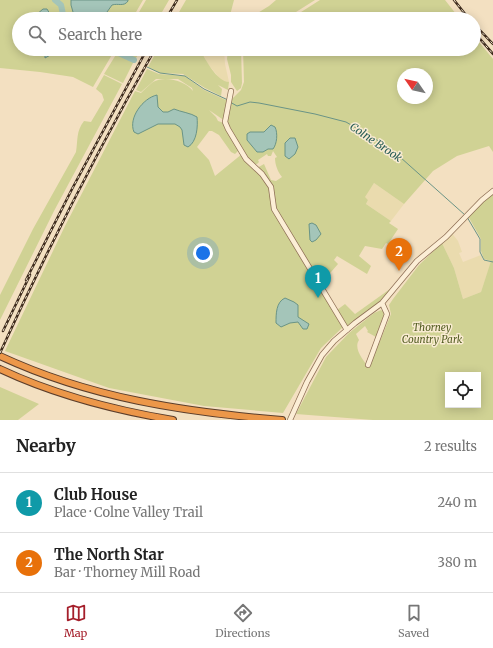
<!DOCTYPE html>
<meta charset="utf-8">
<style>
:root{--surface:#fff;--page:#f2f2f2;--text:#222;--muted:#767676;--line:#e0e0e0;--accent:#a51f2b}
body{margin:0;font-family:Merriweather,serif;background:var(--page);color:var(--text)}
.controls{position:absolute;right:12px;bottom:12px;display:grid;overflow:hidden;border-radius:0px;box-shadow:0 2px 10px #0003}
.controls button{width:36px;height:36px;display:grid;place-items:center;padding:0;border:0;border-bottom:1px solid var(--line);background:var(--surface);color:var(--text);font:20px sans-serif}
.compass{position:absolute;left:397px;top:68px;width:36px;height:36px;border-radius:50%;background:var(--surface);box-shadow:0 2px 10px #0003;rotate:304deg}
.you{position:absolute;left:203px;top:253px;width:14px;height:14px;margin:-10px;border:3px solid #fff;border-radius:50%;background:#1a73e8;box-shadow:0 0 0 6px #1a73e833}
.badge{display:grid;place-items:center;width:26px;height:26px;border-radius:50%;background:var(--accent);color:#fff;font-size:13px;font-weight:700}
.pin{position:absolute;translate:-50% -33px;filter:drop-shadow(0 1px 2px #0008)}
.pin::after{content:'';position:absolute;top:21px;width:14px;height:12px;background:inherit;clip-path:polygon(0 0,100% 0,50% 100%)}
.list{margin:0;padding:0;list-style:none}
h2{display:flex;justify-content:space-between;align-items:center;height:52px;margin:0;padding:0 16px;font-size:17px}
h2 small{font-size:13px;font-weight:400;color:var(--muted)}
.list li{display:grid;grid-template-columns:26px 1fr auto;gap:12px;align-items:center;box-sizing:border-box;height:60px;padding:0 16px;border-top:1px solid var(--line)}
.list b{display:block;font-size:15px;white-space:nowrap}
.list p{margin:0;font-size:13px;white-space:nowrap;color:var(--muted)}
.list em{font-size:13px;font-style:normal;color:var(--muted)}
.icon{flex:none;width:22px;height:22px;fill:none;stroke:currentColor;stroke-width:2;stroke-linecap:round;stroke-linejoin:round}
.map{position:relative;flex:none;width:493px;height:420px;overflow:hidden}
.search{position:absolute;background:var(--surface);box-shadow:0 2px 10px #0003;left:12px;right:12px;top:12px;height:44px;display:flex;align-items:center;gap:10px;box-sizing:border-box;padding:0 14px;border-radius:22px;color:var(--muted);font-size:15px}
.sheet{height:172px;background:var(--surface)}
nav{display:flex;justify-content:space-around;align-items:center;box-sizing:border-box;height:56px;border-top:1px solid var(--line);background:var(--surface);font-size:11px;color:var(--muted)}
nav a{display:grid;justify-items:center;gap:2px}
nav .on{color:var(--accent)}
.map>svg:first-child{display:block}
.farmland{fill:#eadbae}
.green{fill:#d0d294;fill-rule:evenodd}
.water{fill:#a4c5b9;stroke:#6a9486}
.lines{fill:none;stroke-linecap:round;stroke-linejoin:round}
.stream{stroke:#6a9486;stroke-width:1}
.river{stroke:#a4c5b9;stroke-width:6}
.minor-casing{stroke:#8f7056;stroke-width:6}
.highway-casing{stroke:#5c3e2b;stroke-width:8}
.minor{stroke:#fceed6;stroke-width:4.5}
.highway{stroke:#ec9749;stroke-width:6}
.rail-casing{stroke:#3d2a1c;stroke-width:2.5}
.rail{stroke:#f9ebd2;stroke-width:1;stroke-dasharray:3;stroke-linecap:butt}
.labels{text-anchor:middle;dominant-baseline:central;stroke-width:3;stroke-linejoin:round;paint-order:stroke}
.park-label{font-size:10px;font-style:italic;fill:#525c21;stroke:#f9ebd2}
.water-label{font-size:11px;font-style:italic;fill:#2a5e57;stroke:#f9ebd2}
</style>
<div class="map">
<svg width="493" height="420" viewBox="0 0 493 420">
<rect width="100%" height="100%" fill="#f3e0c1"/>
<path class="farmland" d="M200,49H224L225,64L229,82H225L221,80L208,64Z
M374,183L404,204L391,221L366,204L368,200L364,197Z
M451,232L458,241L462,252L459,253L463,262L481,255L483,260L491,262L481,292L463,299L454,268L442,243Z"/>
<path class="green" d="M0,0H53L60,6L64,19H53L47,9H43L36,15L35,19H19V49H45V57L61,49H106L113,53L93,87L73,77L40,72L0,68Z
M56,0H71V5L75,19H65L61,5Z
M128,0H143L132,19H102L112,5Z
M146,0H169L158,19H135Z
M186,0H234L229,19H175Z
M276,0H315L285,19H248L269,6Z
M320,0H445L460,19H290Z
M474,36L493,59V152L489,146L457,156L433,171L404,204L374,183L365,197L368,200L366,204L391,221L389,223L398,229L388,244L386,243L382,249L365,246L359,256L371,266L367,274L337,256L334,260L338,264L318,287L343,327L321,348L283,413L204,406L109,388L5,351L65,226L135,91L141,93C145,89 149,85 153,82C165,75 186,81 193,91L192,88L178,79H156L141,92L136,90L147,69L159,74L185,76L204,90L228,101L225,121L209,110L216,117L218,121L224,123L239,150L235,154L231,152L219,135L212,131H209L197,147L209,160L215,176L242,154L257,168L264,164L271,180L276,181L282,177C278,172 275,165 275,158L277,157L273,151L271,156H268L267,154L258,160L259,162L257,164H254L247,158L226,122L232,99L241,90L244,82L243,49H474ZM403,74H427V98H403Z
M119,49H141L135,60L117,52Z
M158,49H200C205,59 217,82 229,82L228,90L218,85L222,89L221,96L205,88L183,74L160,73L148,67Z
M228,49H241L242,83L241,88L237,91L231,82V75L227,59Z
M117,53L134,61L123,83L104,74Z
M104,75L122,84L54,211L0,320V295L33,229L76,152C78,140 76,131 84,121L91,122L104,100L102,94L96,89Z
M493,193V420H373L296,414L326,357L349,333L374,313L381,310L384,312C384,321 379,328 376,337L367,332L368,331L365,326L356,334L359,340C353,349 364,361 369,368L391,314L389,305L393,299L419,265L442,243L454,268L463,299L481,292L491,261L484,259L481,251V239L468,216ZM448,375H478V405H448Z
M390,289L391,290L375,306L347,326L337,310L345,304L355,314Z
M0,387L39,404L18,420H0Z"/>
<path class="water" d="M71,0H128V1C124,7 118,3 112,5L102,19H75L71,5Z
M43,9H47L53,19H35L36,15Z
M45,49H61L45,58Z
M157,95L158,107L163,112H168L174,109C181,112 191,113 197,117C198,126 197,142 188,147L184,145L182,130L180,127L175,124H158L138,134L134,132C128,118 143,98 157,95Z
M271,125L275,127C278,133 277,144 273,149H268L263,152H257L247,140V134L250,132H264Z
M290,138H295L298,147L295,154L289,159L285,156V143Z
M312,223L316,225L321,234L316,240L312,242L310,240L309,224Z
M285,298L294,302L298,305V317L309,324L307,329H303L298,322L290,323L281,327L276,323C276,314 276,302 285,298Z"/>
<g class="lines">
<path class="stream" d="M147,67L160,73L185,76L204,89L228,100
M230,102L237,106L250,102L259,103L315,114L346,122L377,140L400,157L465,215
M467,217L480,239V252L484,260L493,262"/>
<path class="river" d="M55,0L61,5L64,19
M110,49L134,60"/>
<g class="minor-casing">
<path id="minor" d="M231,91L225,122L228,129L246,159L262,174L271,187L274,209L347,330
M368,365L387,314L382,303
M290,420L307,382L322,355L334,341L355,323L382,303L417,261L446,237L482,200L493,191"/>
</g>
<g class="highway-casing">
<path id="highway" d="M0,356C90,398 184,412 282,420
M0,369C55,395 114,410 173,420"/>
</g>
<use href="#minor" class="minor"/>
<use href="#highway" class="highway"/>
<g class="rail-casing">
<path id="rail" d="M454,0L469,19
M166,19L177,0
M474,24L493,44
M474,32L493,54
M26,280L72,189L147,49
M3,331L30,275
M0,353C47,250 99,148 155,49"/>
</g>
<use href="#rail" class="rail"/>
</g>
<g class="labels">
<g class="park-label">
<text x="432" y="327">Thorney<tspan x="432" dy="12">Country Park</tspan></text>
</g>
<g class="water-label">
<text transform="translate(376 142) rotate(34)">Colne Brook</text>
</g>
</g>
</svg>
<div class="controls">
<button><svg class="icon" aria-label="locate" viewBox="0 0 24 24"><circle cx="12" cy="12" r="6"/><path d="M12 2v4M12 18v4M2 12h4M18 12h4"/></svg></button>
</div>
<svg class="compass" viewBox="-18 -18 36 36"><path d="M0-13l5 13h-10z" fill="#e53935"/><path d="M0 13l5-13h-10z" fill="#767676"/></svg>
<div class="you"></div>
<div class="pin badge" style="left:318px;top:298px;background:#0f9aa8">1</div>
<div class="pin badge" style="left:399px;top:271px;background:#e8710a">2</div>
<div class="search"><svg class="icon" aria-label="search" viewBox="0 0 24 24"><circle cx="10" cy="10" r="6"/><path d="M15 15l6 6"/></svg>Search here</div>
</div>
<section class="sheet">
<h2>Nearby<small>2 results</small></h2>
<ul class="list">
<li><span class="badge" style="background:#0f9aa8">1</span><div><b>Club House</b><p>Place · Colne Valley Trail</p></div><em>240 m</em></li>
<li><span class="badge" style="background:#e8710a">2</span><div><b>The North Star</b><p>Bar · Thorney Mill Road</p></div><em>380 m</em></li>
</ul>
</section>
<nav>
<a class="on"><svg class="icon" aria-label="map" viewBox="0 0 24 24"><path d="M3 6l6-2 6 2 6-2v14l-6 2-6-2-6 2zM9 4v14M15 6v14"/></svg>Map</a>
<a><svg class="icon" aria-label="directions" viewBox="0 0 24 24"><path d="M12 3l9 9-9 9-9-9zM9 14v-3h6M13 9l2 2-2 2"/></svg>Directions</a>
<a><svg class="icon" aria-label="saved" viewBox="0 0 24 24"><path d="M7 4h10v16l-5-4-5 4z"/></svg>Saved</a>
</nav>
